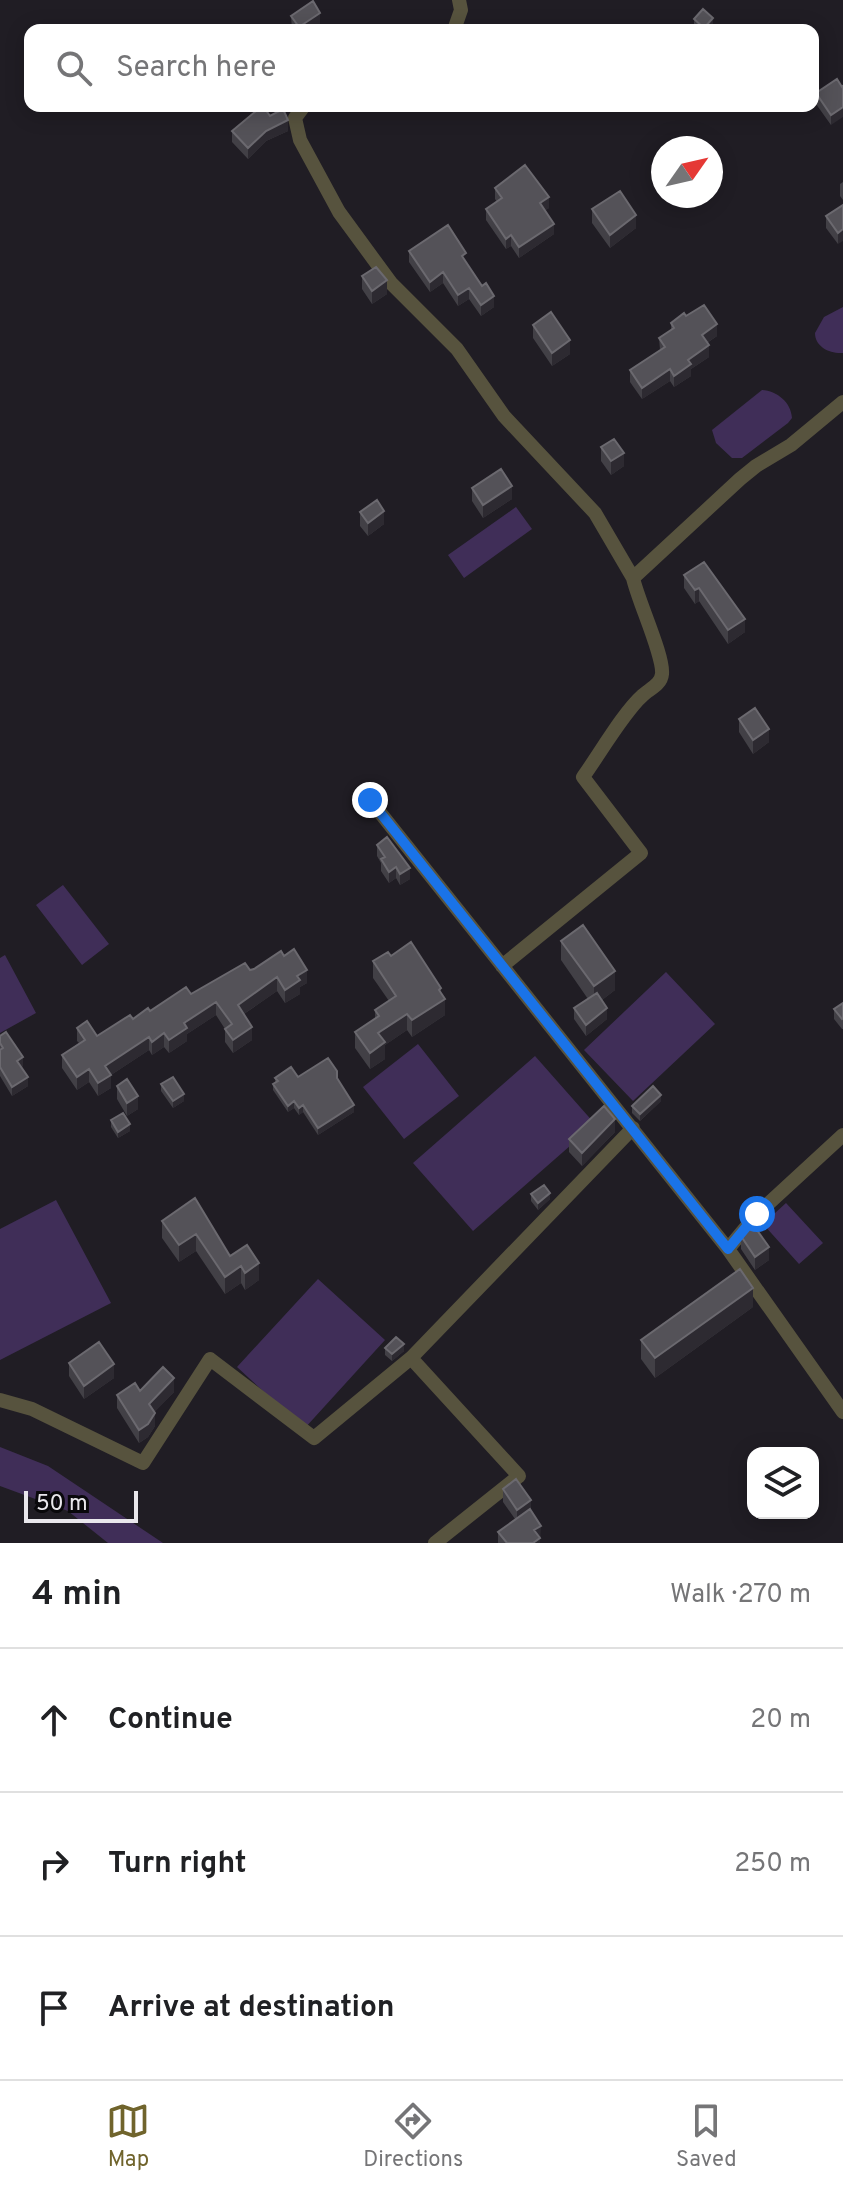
<!DOCTYPE html>
<meta charset="utf-8">
<style>
:root{--surface:#fff;--page:#f6f6f6;--text:#202124;--muted:#757577;--line:#e0e0e0;--accent:#70642c}
body{margin:0;font-family:Overpass,sans-serif;background:var(--page);color:var(--text)}
.controls{position:absolute;right:24px;bottom:24px;display:grid;overflow:hidden;border-radius:16px;box-shadow:0 4px 20px #0003}
.controls button{width:72px;height:72px;display:grid;place-items:center;padding:0;border:0;border-bottom:2px solid var(--line);background:var(--surface);color:var(--text);font:40px sans-serif}
.compass{position:absolute;left:651px;top:136px;width:72px;height:72px;border-radius:50%;background:var(--surface);box-shadow:0 4px 20px #0003;rotate:56deg}
.scale{position:absolute;left:24px;bottom:20px;width:114px;box-sizing:border-box;padding-left:8px;border:4px solid #e9e7ec;border-top:0;font-size:22px;line-height:28px;white-space:nowrap;color:#e9e7ec;-webkit-text-stroke:6px #09080b;paint-order:stroke}
.stop{position:absolute;width:24px;height:24px;margin:-18px;border:6px solid #1a73e8;border-radius:50%;background:#fff}
.stop.end{background:#1a73e8;border-color:#fff;box-shadow:0 2px 8px #0008}
.list{margin:0;padding:0;list-style:none}
h2{display:flex;justify-content:space-between;align-items:center;height:104px;margin:0;padding:0 32px;font-size:34px}
h2 small{font-size:26px;font-weight:400;color:var(--muted)}
.list li{display:grid;grid-template-columns:52px 1fr auto;gap:24px;align-items:center;box-sizing:border-box;height:144px;padding:0 32px;border-top:2px solid var(--line)}
.list b{display:block;font-size:30px;white-space:nowrap}
.list em{font-size:26px;font-style:normal;color:var(--muted)}
.icon{flex:none;width:44px;height:44px;fill:none;stroke:currentColor;stroke-width:2;stroke-linecap:round;stroke-linejoin:round}
.map{position:relative;flex:none;width:843px;height:1543px;overflow:hidden}
.search{position:absolute;background:var(--surface);box-shadow:0 4px 20px #0003;left:24px;right:24px;top:24px;height:88px;display:flex;align-items:center;gap:20px;box-sizing:border-box;padding:0 28px;border-radius:16px;color:var(--muted);font-size:30px}
.sheet{height:536px;background:var(--surface)}
nav{display:flex;justify-content:space-around;align-items:center;box-sizing:border-box;height:112px;border-top:2px solid var(--line);background:var(--surface);font-size:22px;color:var(--muted)}
nav a{display:grid;justify-items:center;gap:4px}
nav .on{color:var(--accent)}
.map>svg:first-child{display:block}
.water{fill:#402e58}
.lines{fill:none;stroke-linecap:round;stroke-linejoin:round}
.street{stroke:#57533e;stroke-width:14}
.wall{fill:#424046}
.shaded-wall{fill:#2d2a31}
.building{fill:#545258;stroke:#6b696f;stroke-width:2}
.route{stroke:#1a73e8;stroke-width:10}
</style>
<div class="map">
<svg width="843" height="1543" viewBox="0 0 843 1543">
<rect width="100%" height="100%" fill="#201d24"/>
<path class="water" d="M843,307V353C830,354 815,347 815,333L824,317Z
M762,390C777,391 791,402 792,418L788,423L742,458H732L716,443L712,430Z
M516,507L532,529L464,578L448,555Z
M63,885L109,944L82,965L36,905Z
M5,955L36,1013L0,1033V958Z
M666,972L715,1024L633,1101L584,1050Z
M418,1044L459,1096L404,1139L363,1087Z
M535,1056L595,1124L473,1231L413,1163Z
M56,1200L111,1303L0,1360V1229Z
M786,1203L823,1243L799,1264L763,1224Z
M318,1279L385,1340L304,1429L237,1367Z
M0,1447L48,1466L163,1543H108L68,1511L0,1486Z"/>
<g class="lines">
<path class="street" d="M454,30L461,10L459,0
M304,106L295,118L300,140L339,212L391,283L457,349L504,416L595,513L633,578
M370,800L728,1249L843,1412
M502,966L641,853L583,777C599,755 623,713 642,696C649,689 661,685 662,674C664,656 638,601 633,578L740,479L756,466L791,445L843,402
M728,1249L757,1214L843,1135
M411,1358L519,1476L435,1543
M0,1400L32,1409L143,1463L210,1359L314,1438L411,1358L633,1128"/>
</g>
<path class="wall" d="M291,16L320,26L314,30H292Z
M694,19L713,25L709,30H699L694,26Z
M842,87L831,125L816,104V93Z
M270,116L288,131L266,141L248,159L232,142V131Z
M843,182V200L840,196V184Z
M495,188L549,208L545,210L554,234L519,258L511,246L506,249L486,220V209L497,202L495,199Z
M843,205L838,244L826,228V216Z
M592,209L636,228L610,248L592,223Z
M409,251L466,262L494,307L481,316L469,299L458,306L443,283L430,292L409,262Z
M362,276L387,294L372,304L362,289Z
M686,316L717,336L707,343L709,357L691,369V376L674,387L670,381L642,399L630,382V370L660,350L659,338L671,331V323Z
M533,325L570,354L552,366L533,338Z
M601,447L624,466L611,475L601,461Z
M472,488L512,499L483,518L472,501Z
M360,512L384,524L368,536L360,526Z
M704,562L745,632L728,644L699,601L695,604L684,588V575Z
M739,719L769,742L753,754L739,732Z
M377,845L410,879L400,885L396,878L389,883L381,871V863L377,856Z
M561,941L615,990L602,1000L607,1019L586,1036L574,1019V1008L588,999L561,960Z
M391,956L441,994L445,1015L412,1037L407,1030L385,1045V1059L370,1069L355,1048V1032L375,1019V1010L389,1001L373,978V961Z
M250,970L307,983L300,987V994L285,1003L277,991L244,1014L252,1040L233,1053L225,1042V1029L216,1015L187,1034V1041L169,1053L164,1047L152,1055L149,1050L111,1075V1088L98,1096L89,1082L77,1090L62,1068V1055L79,1043L77,1041V1028L97,1036L150,1011Z
M843,1003V1029H842L834,1019V1009Z
M0,1036L23,1066L21,1067L28,1086L12,1096L0,1076Z
M298,1077L337,1078L354,1112L318,1135L303,1112L299,1115L294,1108L288,1112L273,1090V1084L275,1082V1078Z
M161,1084L184,1101L173,1108L161,1091Z
M117,1086L138,1109L127,1116L117,1099Z
M661,1101L640,1121L632,1113V1106Z
M111,1120L130,1131L118,1138L111,1127Z
M615,1132L582,1166L569,1152V1139Z
M531,1194L550,1199L538,1210L531,1201Z
M195,1198L230,1256L259,1280L245,1290L241,1283L225,1294L196,1251L179,1262L162,1238V1221Z
M741,1236L769,1260L755,1270L741,1249Z
M753,1307L655,1378L641,1359V1340Z
M385,1348L404,1351L392,1361L385,1355Z
M69,1363L114,1378L84,1399L69,1376Z
M140,1391L174,1392L154,1412L155,1426L148,1437L139,1443L117,1408V1395Z
M503,1489L531,1512L541,1538L540,1539V1543H498V1532L515,1519L503,1502Z"/>
<path class="shaded-wall" d="M320,13V26L314,30H299V27Z
M713,18V25L709,30H704V28Z
M843,107V117L831,125V115Z
M288,120V131L266,141L248,159V148L266,131Z
M549,197V208L540,214V203Z
M636,215V228L610,248V235Z
M554,224V234L519,258V247Z
M843,229V241L838,244V233Z
M511,235V246L506,249V239Z
M443,272V283L430,292V282Z
M387,280V294L372,304V291Z
M469,288V299L458,306V295Z
M494,296V307L481,316V305Z
M717,324V336L702,346V335Z
M570,340V354L552,366V353Z
M709,345V357L691,369V376L674,387V376L688,360Z
M670,369V381L642,399V388Z
M624,453V466L611,475V461Z
M512,486V499L483,518V505Z
M384,511V524L368,536V523Z
M699,588V601L695,604V590Z
M745,619V632L728,644V630Z
M769,729V742L753,754V740Z
M396,867V878L389,883V872Z
M410,868V879L400,885V874Z
M307,970V983L300,987V994L285,1003V990L297,976Z
M615,971V990L594,1006V986Z
M277,977V991L238,1018V1005Z
M441,988V1001L445,999V1015L412,1037V1020Z
M216,1002V1015L187,1034V1041L169,1053V1040L184,1023Z
M607,1008V1019L586,1036V1025Z
M407,1014V1030L385,1045V1059L370,1069V1053L378,1033Z
M252,1027V1040L233,1053V1040Z
M164,1033V1047L152,1055V1042Z
M149,1037V1050L111,1075V1088L98,1096V1083L105,1066Z
M23,1057V1066L17,1070V1061Z
M89,1069V1082L77,1090V1077Z
M28,1077V1086L12,1096V1087Z
M184,1094V1101L173,1108V1101Z
M661,1095V1101L640,1121V1114Z
M138,1096V1109L127,1116V1103Z
M294,1101V1108L288,1112V1106Z
M303,1105V1112L299,1115V1108Z
M354,1105V1112L318,1135V1128Z
M615,1119V1132L582,1166V1153Z
M130,1124V1131L118,1138V1132Z
M550,1193V1199L538,1210V1203Z
M196,1234V1251L179,1262V1245Z
M769,1247V1260L755,1270V1257Z
M259,1263V1280L245,1290V1273Z
M241,1266V1283L225,1294V1277Z
M753,1288V1307L655,1378V1358Z
M404,1344V1351L392,1361V1354Z
M114,1364V1378L84,1399V1386Z
M174,1378V1392L149,1418V1404Z
M155,1413V1426L148,1437L139,1443V1430Z
M531,1500V1512L517,1522V1510Z
M541,1526L540,1543H533L534,1530Z"/>
<path class="building" d="M313,1L320,13L299,27L291,16Z
M703,9L713,18L704,28L694,19Z
M837,79L842,87L843,86V107L831,115L816,93Z
M262,106H263L270,116L283,109L288,120L266,131L248,148L232,131Z
M525,165L549,197L540,203L554,224L519,247L511,235L506,239L486,209L502,198L495,188Z
M620,191L636,215L610,235L592,209Z
M843,205V229L838,233L826,216Z
M448,225L466,253L462,256L482,286L486,283L494,296L481,305L469,288L458,295L443,272L430,282L409,251Z
M376,267L387,280L372,291L362,276Z
M704,305L717,324L702,335L709,345L688,360L691,364L674,376L670,369L642,388L630,370L665,347L659,338L674,328L671,323L684,313L686,316Z
M551,312L570,340L552,353L533,325Z
M614,439L624,453L611,461L601,447Z
M501,469L512,486L483,505L472,488Z
M377,500L384,511L368,523L360,512Z
M704,562L745,619L728,630L699,588L695,590L684,575Z
M755,708L769,729L753,740L739,719Z
M387,837L410,868L400,874L396,867L389,872L381,859L385,857L377,845Z
M583,925L615,971L594,986L561,941Z
M411,942L441,988L439,990L445,999L412,1020L407,1014L378,1033L385,1042L370,1053L355,1032L379,1016L375,1010L396,996L373,961L388,952L391,956Z
M294,949L307,970L297,976L300,980L285,990L277,977L238,1005L252,1027L233,1040L225,1029L232,1024L216,1002L184,1023L187,1028L169,1040L164,1033L152,1042L149,1037L105,1066L111,1075L98,1083L89,1069L77,1077L62,1055L85,1040L77,1028L87,1021L97,1036L130,1015L133,1019L148,1008L150,1011L186,987L191,994L245,963L250,970L254,969L281,951L284,956Z
M597,993L607,1008L586,1025L574,1008Z
M843,1003V1018L842,1019L834,1009Z
M6,1032L23,1057L17,1061L28,1077L12,1087L0,1067V1050L3,1048L0,1043V1036Z
M328,1058L337,1071V1078L354,1105L318,1128L303,1105L299,1108L294,1101L288,1106L273,1084L278,1081L275,1078L291,1067L298,1077Z
M173,1077L184,1094L173,1101L161,1084Z
M127,1079L138,1096L127,1103L117,1086Z
M653,1086L661,1095L640,1114L632,1106Z
M604,1106L615,1119L582,1153L569,1139Z
M123,1113L130,1124L118,1132L111,1120Z
M544,1185L550,1193L538,1203L531,1194Z
M195,1198L230,1256L247,1245L259,1263L245,1273L241,1266L225,1277L196,1234L179,1245L162,1221Z
M752,1223L769,1247L755,1257L741,1236Z
M740,1269L753,1288L655,1358L641,1340Z
M396,1337L404,1344L392,1354L385,1348Z
M99,1342L114,1364L84,1386L69,1363Z
M163,1367L174,1378L149,1404L155,1413L148,1424L139,1430L117,1395L135,1383L140,1391Z
M516,1479L531,1500L517,1510L503,1489Z
M530,1509L541,1526L534,1530L540,1538L533,1543H507L498,1532Z"/>
<g class="lines">
<path class="route" d="M370,800L728,1249L757,1214"/>
</g>
</svg>
<div class="controls">
<button><svg class="icon" aria-label="layers" viewBox="0 0 24 24"><path d="M12 4l9 5-9 5-9-5zM3 14l9 5 9-5"/></svg></button>
</div>
<svg class="compass" viewBox="-18 -18 36 36"><path d="M0-13l5 13h-10z" fill="#e53935"/><path d="M0 13l5-13h-10z" fill="#757577"/></svg>
<div class="scale">50 m</div>
<div class="stop" style="left:757px;top:1214px"></div>
<div class="stop end" style="left:370px;top:800px"></div>
<div class="search"><svg class="icon" aria-label="search" viewBox="0 0 24 24"><circle cx="10" cy="10" r="6"/><path d="M15 15l6 6"/></svg>Search here</div>
</div>
<section class="sheet">
<h2>4 min<small>Walk · 270 m</small></h2>
<ul class="list">
<li><svg class="icon" aria-label="ahead" viewBox="0 0 24 24"><path d="M12 20V5M6 11l6-6 6 6"/></svg><div><b>Continue</b></div><em>20 m</em></li>
<li><svg class="icon" aria-label="right" viewBox="0 0 24 24"><path d="M7 20v-9h11M14 6l5 5-5 5"/></svg><div><b>Turn right</b></div><em>250 m</em></li>
<li><svg class="icon" aria-label="arrive" viewBox="0 0 24 24"><path d="M6 21V4h12l-3 4 3 4H6"/></svg><div><b>Arrive at destination</b></div></li>
</ul>
</section>
<nav>
<a class="on"><svg class="icon" aria-label="map" viewBox="0 0 24 24"><path d="M3 6l6-2 6 2 6-2v14l-6 2-6-2-6 2zM9 4v14M15 6v14"/></svg>Map</a>
<a><svg class="icon" aria-label="directions" viewBox="0 0 24 24"><path d="M12 3l9 9-9 9-9-9zM9 14v-3h6M13 9l2 2-2 2"/></svg>Directions</a>
<a><svg class="icon" aria-label="saved" viewBox="0 0 24 24"><path d="M7 4h10v16l-5-4-5 4z"/></svg>Saved</a>
</nav>
